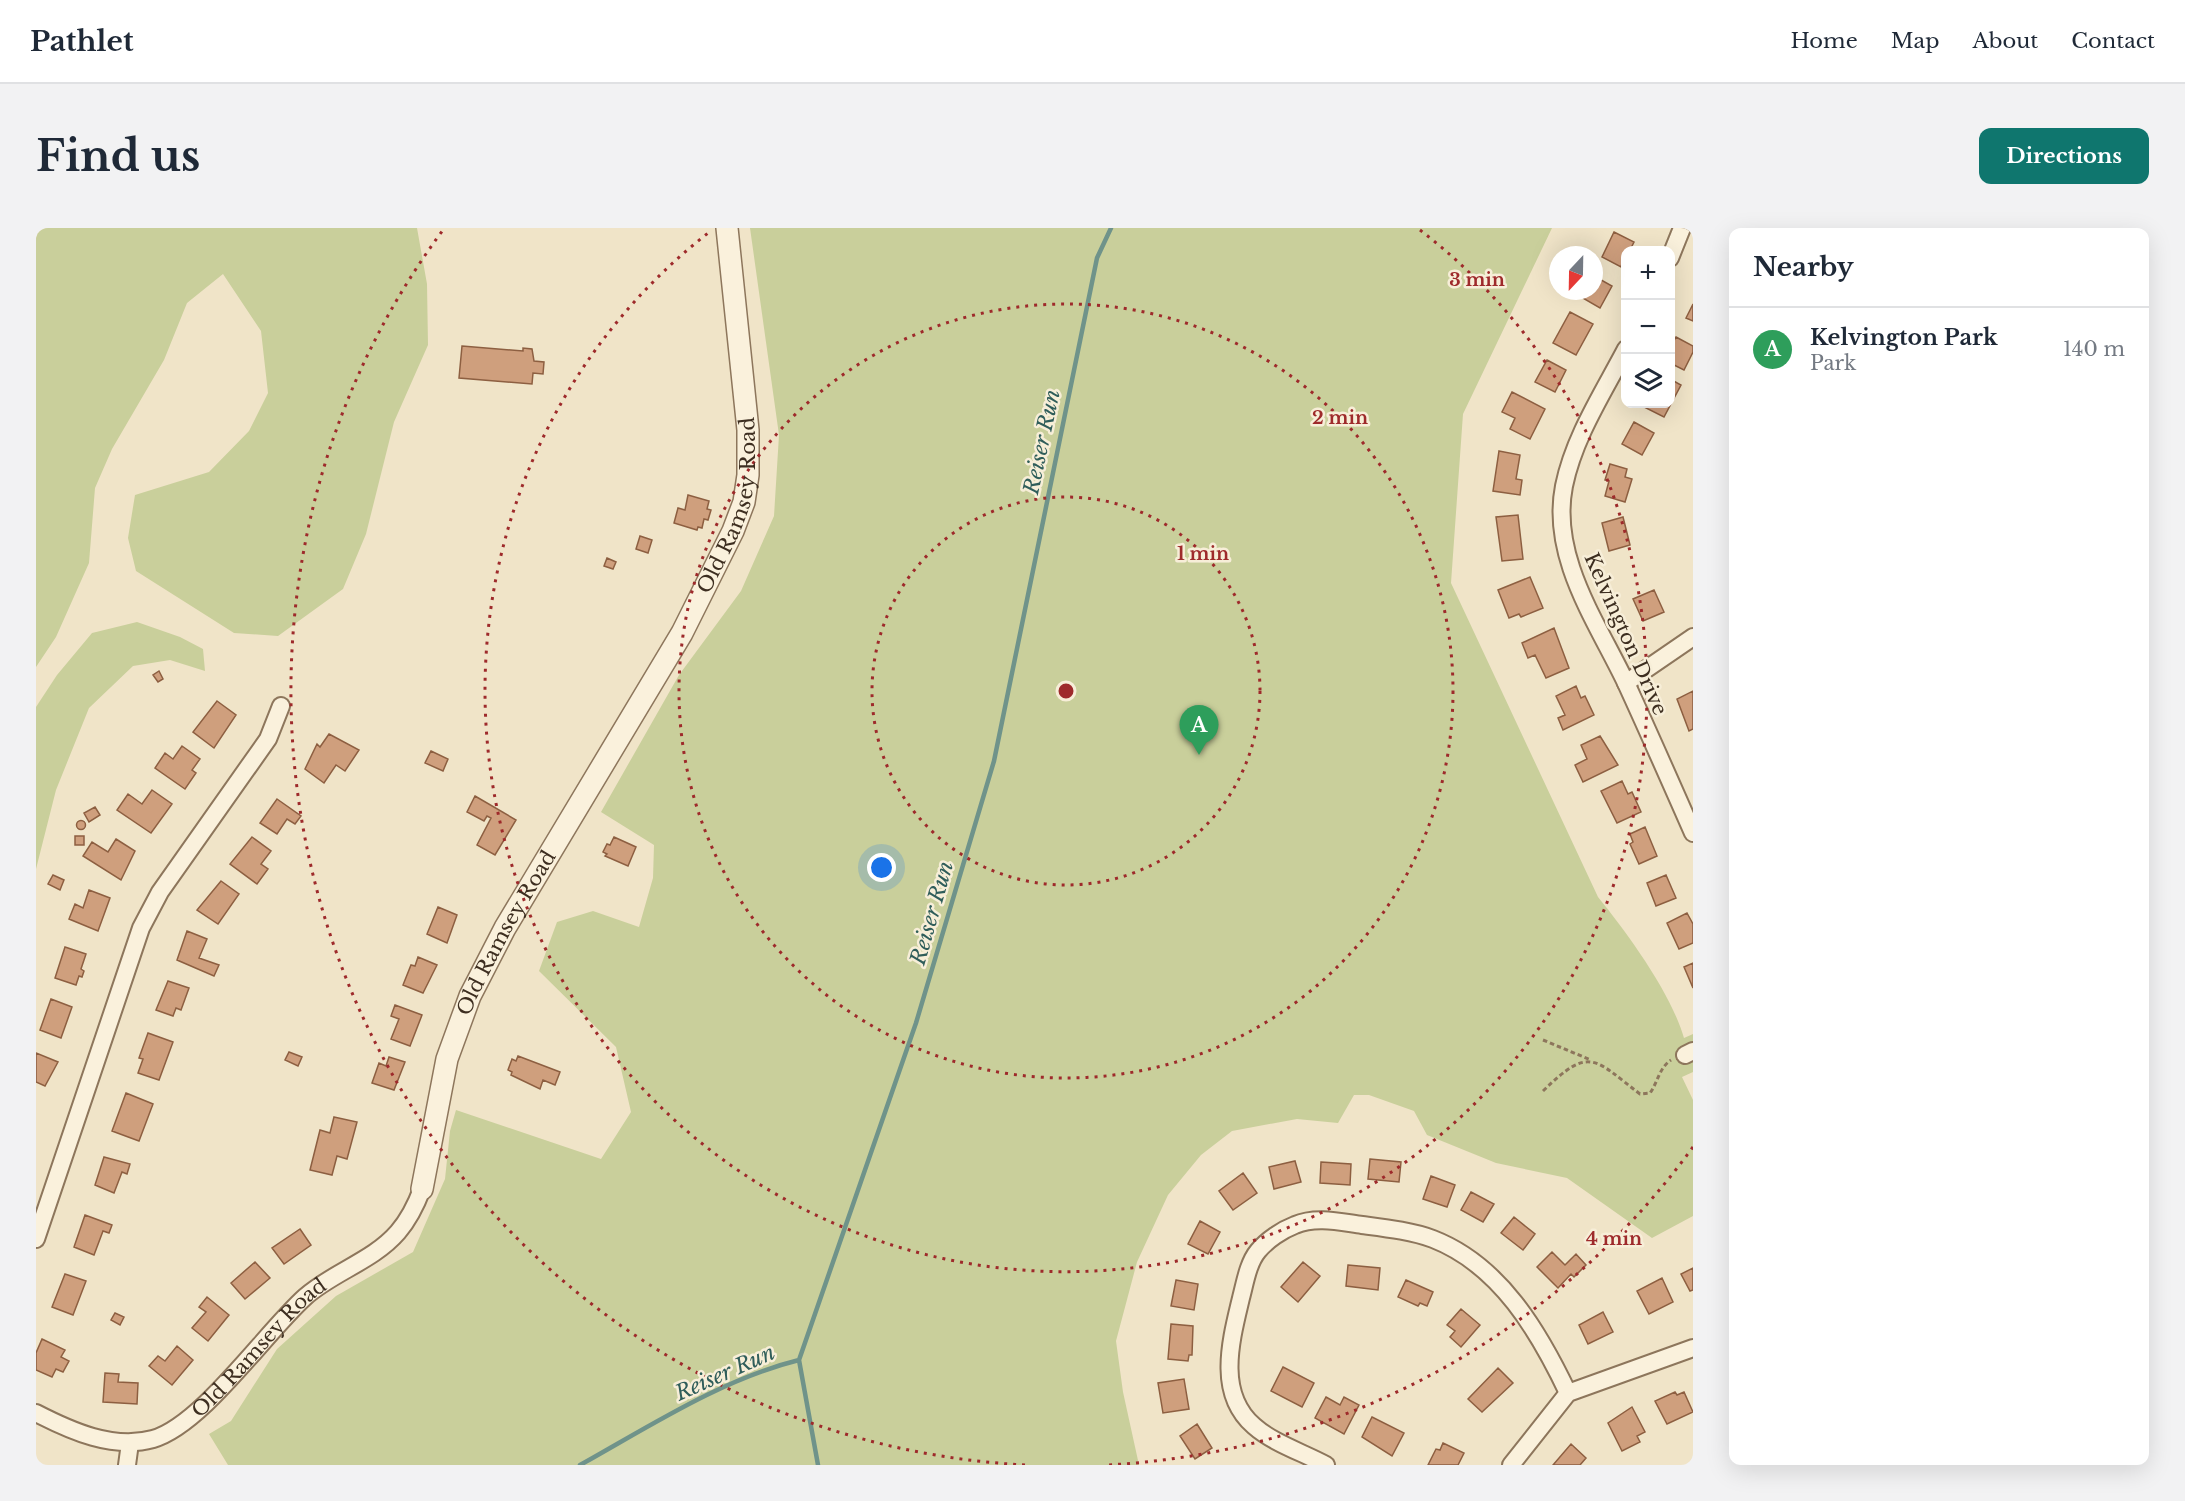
<!DOCTYPE html>
<meta charset="utf-8">
<style>
:root{--surface:#fff;--page:#f2f2f3;--text:#1f2937;--muted:#747a83;--line:#e0e1e3;--accent:#0f766e}
body{margin:0;font-family:"Libre Baskerville",serif;background:var(--page);color:var(--text)}
.controls{position:absolute;right:18px;top:18px;display:grid;overflow:hidden;border-radius:12px;box-shadow:0 6px 24px #0002}
.controls button{width:54px;height:54px;display:grid;place-items:center;padding:0;border:0;border-bottom:2px solid var(--line);background:var(--surface);color:var(--text);font:30px sans-serif}
.compass{position:absolute;left:1513px;top:18px;width:54px;height:54px;border-radius:50%;background:var(--surface);box-shadow:0 6px 24px #0002;rotate:202deg}
.you{position:absolute;left:846px;top:640px;width:21px;height:21px;margin:-15px;border:4px solid #fff;border-radius:50%;background:#1a73e8;box-shadow:0 0 0 9px #1a73e833}
.badge{display:grid;place-items:center;width:39px;height:39px;border-radius:50%;background:var(--accent);color:#fff;font-size:20px;font-weight:700}
.pin{position:absolute;translate:-50% -50px;filter:drop-shadow(0 2px 3px #0008)}
.pin::after{content:'';position:absolute;top:32px;width:21px;height:18px;background:inherit;clip-path:polygon(0 0,100% 0,50% 100%)}
.list{margin:0;padding:0;list-style:none}
h2{display:flex;justify-content:space-between;align-items:center;height:78px;margin:0;padding:0 24px;font-size:26px}
h2 small{font-size:20px;font-weight:400;color:var(--muted)}
.list li{display:grid;grid-template-columns:39px 1fr auto;gap:18px;align-items:center;box-sizing:border-box;height:84px;padding:0 24px;border-top:2px solid var(--line)}
.list b{display:block;font-size:22px;white-space:nowrap}
.list p{margin:0;font-size:20px;white-space:nowrap;color:var(--muted)}
.list em{font-size:20px;font-style:normal;color:var(--muted)}
.icon{flex:none;width:33px;height:33px;fill:none;stroke:currentColor;stroke-width:2;stroke-linecap:round;stroke-linejoin:round}
.map{position:relative;flex:none;width:1657px;height:1237px;overflow:hidden;border-radius:12px}
header{display:flex;align-items:center;gap:36px;box-sizing:border-box;height:84px;padding:0 30px;background:var(--surface);border-bottom:2px solid var(--line)}
header strong{font-size:28px}
nav{display:flex;gap:33px;margin-inline-start:auto;font-size:21px}
.intro{display:flex;align-items:center;justify-content:space-between;box-sizing:border-box;height:144px;padding:0 36px}
h1{margin:0;font-size:42px}
.button{padding:15px 27px;border-radius:12px;background:var(--accent);color:#fff;font-size:21px;font-weight:700}
main{display:flex;gap:36px;padding:0 36px}
aside{flex:1;background:var(--surface);border-radius:12px;box-shadow:0 6px 24px #0002}
.map>svg:first-child{display:block}
.green{fill:#c9cf9b}
.lines{fill:none;stroke-linecap:round;stroke-linejoin:round}
.stream{stroke:#6f938a;stroke-width:4.5}
.building{fill:#cf9f7d;stroke:#8d5f41;stroke-width:1.5}
.minor-casing{stroke:#8d765c;stroke-width:20}
.tertiary-casing{stroke:#8d765c;stroke-width:24}
.path{stroke:#8d765c;stroke-width:3;stroke-dasharray:4.5 3;stroke-linecap:butt}
.minor{stroke:#faf1dc;stroke-width:16}
.tertiary{stroke:#faf1dc;stroke-width:21}
.ring{fill:none;stroke:#9e2a2b;stroke-width:3;stroke-dasharray:3 6}
.labels{text-anchor:middle;dominant-baseline:central;stroke-width:5;stroke-linejoin:round;paint-order:stroke}
.street-label{font-size:20px;fill:#3d2e20;stroke:#f7eed8}
.water-label{font-size:21px;font-style:italic;fill:#2f5d5a;stroke:#f7eed8}
.centre{fill:#9e2a2b;stroke:#f7eed8;stroke-width:3}
.ring-label{font-size:18px;text-anchor:middle;font-weight:bold;fill:#9e2a2b;stroke:#f7eed8;stroke-width:5;stroke-linejoin:round;paint-order:stroke}
</style>
<header>
<strong>Pathlet</strong>
<nav><a>Home</a><a>Map</a><a>About</a><a>Contact</a></nav>
</header>
<div class="intro"><h1>Find us</h1><a class="button">Directions</a></div>
<main>
<div class="map">
<svg width="1657" height="1237" viewBox="0 0 1657 1237">
<rect width="100%" height="100%" fill="#f0e4c8"/>
<path class="green" d="M0,0H381L391,56L392,117L358,194L330,306L307,361L242,408L198,405L100,343L92,310L99,267L173,244L213,203L232,165L225,103L187,46L151,75L128,132L76,221L59,260L53,335L20,409L0,439Z
M714,0H1516L1427,186L1415,355L1562,669C1592,706 1635,765 1648,810L1657,806V844L1646,849L1657,872V988L1616,1010L1531,950L1460,935L1391,907L1378,883L1333,867H1318L1302,895L1261,891L1196,903L1165,927L1132,967L1101,1034L1080,1113L1087,1164L1103,1237H192L173,1206L195,1193L241,1121L300,1068L377,1024L409,951L414,903L420,882L565,931L595,884L580,819L503,743L521,694L557,683L603,699L617,650L618,617L565,584L643,447L705,363L738,288L743,207Z
M101,394L144,409L167,421L169,443L134,432L97,438L53,480L20,562L0,641V479L21,447L56,405Z"/>
<g class="lines">
<path class="stream" d="M544,1237C614,1198 686,1151 763,1132
M782,1237L763,1132L880,795L958,533L1061,30L1075,0"/>
</g>
<path class="building" d="M1578,4L1598,14L1594,22H1590L1585,39L1566,29Z
M1558,48L1576,58L1564,80L1545,69L1548,63H1558Z
M1657,76V93L1650,90Z
M1534,84L1557,96L1540,127L1517,115Z
M1640,109L1657,118V124L1648,142L1634,135V120Z
M426,118L487,123V120L496,121L498,133L508,134L507,146L497,145L496,156L423,150Z
M1511,132L1530,142L1519,164L1499,154Z
M1634,151L1645,157L1628,189L1606,178L1607,176H1634Z
M1476,164L1509,181L1494,211L1474,201L1479,190L1466,184Z
M1598,194L1618,205L1606,227L1586,216Z
M1463,223L1484,227L1480,251L1486,252L1484,267L1457,263Z
M1574,236L1591,241L1589,249L1596,251L1589,274L1569,268L1573,253L1569,252Z
M652,267L673,273L671,281L675,282L672,292L668,291L666,300L662,299L661,302L638,295L642,280L649,282Z
M1482,287L1487,331L1466,333L1460,289Z
M1587,289L1594,317L1573,323L1566,295Z
M604,308L616,312L612,325L600,321Z
M571,330L580,334L577,341L568,338Z
M1494,349L1507,380L1485,389L1483,386L1473,390L1462,362Z
M1618,362L1628,384L1607,393L1597,371Z
M1518,400L1533,440L1510,450L1499,427L1492,430L1486,415Z
M123,443L127,451L122,454L117,447Z
M1540,458L1545,470L1549,468L1558,487L1527,502L1522,490L1529,487L1520,468Z
M1657,463V501L1653,503L1641,471Z
M181,473L200,487L178,520L157,504Z
M293,506L323,522L309,543L300,537L288,555L269,541L281,516L284,519Z
M1564,508L1582,537L1547,554L1539,537L1551,531L1545,517Z
M146,518L164,531L156,542L160,545L149,561L119,540L129,525L137,531Z
M395,523L412,531L407,543L389,535Z
M1586,553L1592,566L1596,564L1605,584L1581,595L1565,563Z
M116,562L136,576L115,605L81,582L92,566L106,576Z
M439,568L480,592L459,627L441,617L455,590L451,588L448,593L431,584Z
M241,571L265,588L259,596L251,591L241,606L224,595Z
M59,579L64,587L53,594L48,585Z
M40.5 597a4.5 4.5 0 1 1 9 0a4.5 4.5 0 1 1-9 0Z
M1609,599L1621,628L1603,636L1594,616L1597,614L1594,606Z
M39,608H48V617H39Z
M216,609L235,623L225,636L232,641L221,656L194,636Z
M578,609L600,619L592,638L569,628L571,626L567,624L571,616L574,617Z
M80,611L99,623L85,652L47,628L56,614L72,624Z
M17,647L28,652L24,662L12,656Z
M1630,647L1640,670L1620,678L1611,655Z
M185,653L203,666L182,696L161,682Z
M53,662L74,670L62,703L33,691L39,676L47,680Z
M402,679L421,687L411,715L391,706Z
M1651,685L1657,696V715L1643,721L1631,695Z
M151,703L171,711L163,730L183,737L178,748L141,732Z
M29,719L50,726L45,741L48,743L46,749L43,748L40,757L19,750Z
M382,729L401,737L387,765L367,757L375,737L379,738Z
M1657,735V760L1648,739Z
M132,753L153,760L145,782L140,780L137,788L120,782Z
M15,771L36,779L25,810L4,802Z
M359,777L386,787L374,818L355,811L363,791L355,788Z
M112,805L137,814L123,852L102,845L107,831L103,830Z
M253,824L266,829L262,838L249,832Z
M0,825L22,834L9,858L0,854Z
M482,828L524,844L519,857L507,852L504,861L475,847L476,844L472,842L476,831L480,833Z
M353,829L369,834L358,862L336,855L343,835L350,838Z
M90,865L117,876L103,913L76,903Z
M298,889L321,894L311,931L301,928L296,947L274,942L284,902L294,905Z
M68,929L94,936L91,946L86,944L78,965L59,957Z
M1334,931L1365,934L1363,954L1332,951Z
M1259,933L1265,954L1238,961L1233,939Z
M1285,934L1315,936L1314,957L1284,955Z
M1207,945L1221,965L1197,982L1183,963Z
M1395,948L1419,957L1411,979L1387,971Z
M1435,964L1458,976L1447,994L1425,982Z
M49,987L76,997L73,1005L67,1003L58,1027L38,1019Z
M1478,989L1499,1006L1487,1022L1465,1005Z
M1164,993L1184,1004L1172,1026L1152,1016Z
M264,1001L275,1017L248,1036L236,1020Z
M1516,1024L1529,1037L1540,1026L1550,1037L1538,1049L1535,1046L1522,1060L1501,1039Z
M219,1034L234,1050L209,1071L195,1055Z
M1267,1034L1284,1048L1262,1074L1245,1059Z
M1312,1037L1344,1040L1342,1062L1310,1058Z
M1657,1040V1062L1654,1063L1645,1046Z
M29,1046L50,1053L37,1087L16,1079Z
M1626,1050L1637,1074L1613,1086L1601,1063Z
M1140,1052L1162,1056L1158,1082L1135,1078Z
M1370,1052L1397,1064L1391,1078L1384,1075L1382,1078L1362,1069Z
M171,1069L193,1087L172,1113L156,1100L170,1084L163,1079Z
M1425,1081L1444,1097L1425,1119L1414,1109L1419,1103L1411,1097Z
M1567,1084L1577,1104L1552,1116L1543,1097Z
M79,1085L88,1089L84,1097L75,1092Z
M1135,1096L1157,1098L1156,1127H1153L1152,1133L1132,1131Z
M6,1111L29,1122L25,1129L33,1133L27,1144L20,1141L16,1149L0,1142V1125Z
M141,1118L157,1132L136,1157L113,1138L122,1128L129,1133Z
M1247,1139L1278,1155L1266,1179L1235,1163Z
M1462,1140L1477,1155L1446,1184L1432,1171Z
M69,1145L83,1146L82,1154L102,1155L101,1176L67,1174Z
M1148,1151L1153,1181L1127,1185L1122,1155Z
M1639,1164L1641,1167L1648,1164L1657,1184L1631,1196L1619,1173Z
M1290,1169L1304,1177L1308,1169L1323,1177L1308,1206L1279,1190Z
M1596,1179L1609,1204L1601,1208L1604,1214L1586,1223L1572,1195Z
M1336,1189L1368,1205L1356,1228L1326,1209Z
M1161,1196L1176,1220L1159,1231L1144,1208Z
M1407,1215L1428,1225L1422,1237H1392L1400,1221L1404,1222Z
M1535,1216L1550,1230L1544,1237H1517Z"/>
<g class="lines">
<g class="minor-casing">
<g id="minor">
<path d="M1634,30L1646,0"/>
<path d="M1590,121C1567,165 1538,209 1528,258C1514,329 1561,394 1590,455C1613,505 1635,555 1657,605"/>
<path d="M1590,455L1657,409"/>
<path d="M1649,827L1657,823"/>
<path d="M0,1011L105,700L124,664L232,511L245,478"/>
<path id="s1" d="M0,1185C35,1203 77,1222 117,1211C166,1197 229,1105 269,1069C297,1044 337,1033 362,1004C374,990 380,977 386,961"/>
<path d="M91,1237L94,1215"/>
<path d="M1290,1237C1268,1225 1237,1215 1218,1198C1180,1165 1195,1112 1205,1070C1209,1055 1212,1035 1222,1023C1231,1012 1246,1002 1259,997C1280,988 1304,994 1326,997C1349,1000 1376,1003 1397,1011C1464,1037 1503,1104 1532,1165"/>
<path d="M1475,1237L1532,1165L1657,1120"/>
</g>
</g>
<g class="tertiary-casing">
<g id="tertiary">
<path id="s2" d="M386,961L411,831L434,768L469,700L646,405L697,303L708,274L712,247V202L691,0"/>
</g>
</g>
<path class="path" d="M1507,812L1555,832
M1507,863C1554,817 1558,831 1604,866L1614,865C1622,854 1623,840 1635,832"/>
<use href="#minor" class="minor"/>
<use href="#tertiary" class="tertiary"/>
</g>
<g class="ring">
<circle cx="1030" cy="463" r="194"/>
<circle cx="1030" cy="463" r="387"/>
<path d="M1384 2A581 581 0 1 1 676 2"/>
<path d="M1657 919A775 775 0 0 1 1071 1237M989 1237A775 775 0 0 1 407 2"/>
</g>
<g class="labels">
<g class="street-label">
<text stroke="none"><textPath href="#s2" startOffset="758">Old Ramsey Road</textPath></text>
<text transform="translate(1590 406) rotate(66)">Kelvington Drive</text>
<text stroke="none"><textPath href="#s2" startOffset="272">Old Ramsey Road</textPath></text>
<text stroke="none"><textPath href="#s1" startOffset="264">Old Ramsey Road</textPath></text>
</g>
<g class="water-label">
<text transform="translate(1006 214) rotate(-78)">Reiser Run</text>
<text transform="translate(896 685) rotate(-74)">Reiser Run</text>
<text transform="translate(689 1145) rotate(-24)">Reiser Run</text>
</g>
</g>
<circle cx="1030" cy="463" r="9" class="centre"/>
<g class="ring-label">
<text x="1441" y="58">3 min</text>
<text x="1304" y="196">2 min</text>
<text x="1167" y="332">1 min</text>
<text x="1578" y="1017">4 min</text>
</g>
</svg>
<div class="controls">
<button>+</button>
<button>−</button>
<button><svg class="icon" aria-label="layers" viewBox="0 0 24 24"><path d="M12 4l9 5-9 5-9-5zM3 14l9 5 9-5"/></svg></button>
</div>
<svg class="compass" viewBox="-18 -18 36 36"><path d="M0-13l5 13h-10z" fill="#e53935"/><path d="M0 13l5-13h-10z" fill="#747a83"/></svg>
<div class="you"></div>
<div class="pin badge" style="left:1163px;top:527px;background:#2e9e5b">A</div>
</div>
<aside>
<h2>Nearby<small></small></h2>
<ul class="list">
<li><span class="badge" style="background:#2e9e5b">A</span><div><b>Kelvington Park</b><p>Park</p></div><em>140 m</em></li>
</ul>
</aside>
</main>
